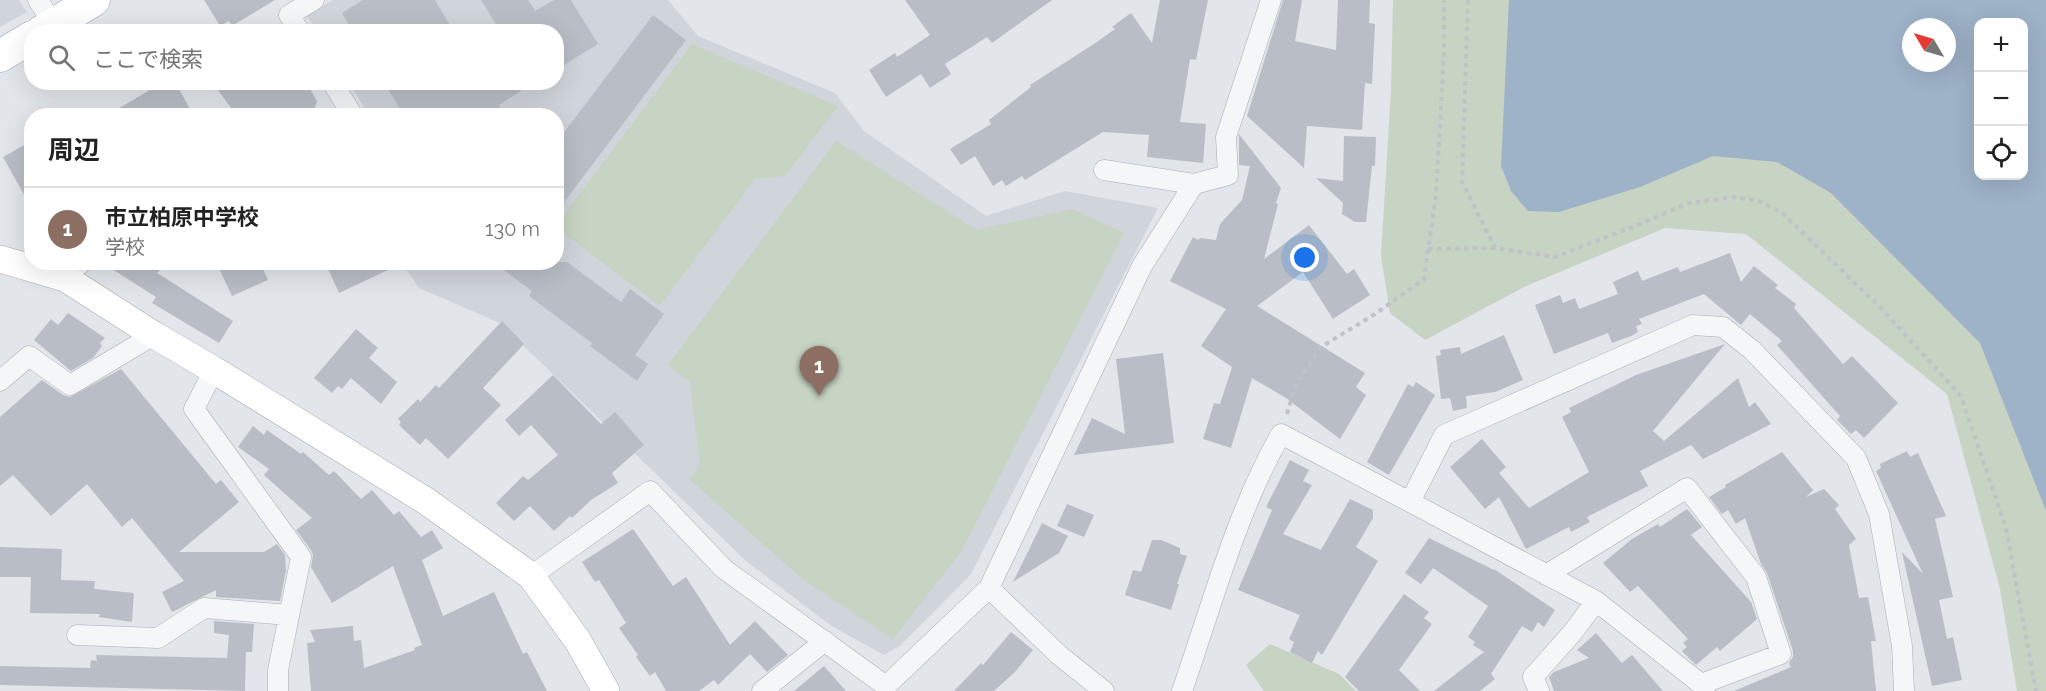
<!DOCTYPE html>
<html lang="ja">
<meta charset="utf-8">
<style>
:root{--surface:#fff;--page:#f6f6f6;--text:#222;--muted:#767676;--line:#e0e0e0;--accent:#c94c5d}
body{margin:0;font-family:Raleway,"Noto Sans JP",sans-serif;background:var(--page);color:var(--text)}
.controls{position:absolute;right:18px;top:18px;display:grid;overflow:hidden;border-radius:12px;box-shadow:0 6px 24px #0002}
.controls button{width:54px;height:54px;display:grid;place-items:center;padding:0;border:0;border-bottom:2px solid var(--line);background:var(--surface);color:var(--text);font:30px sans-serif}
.compass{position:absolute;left:1902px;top:18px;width:54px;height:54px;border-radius:50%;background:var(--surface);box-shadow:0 6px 24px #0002;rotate:308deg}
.you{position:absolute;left:1305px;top:258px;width:21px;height:21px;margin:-15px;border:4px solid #fff;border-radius:50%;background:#1a73e8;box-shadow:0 0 0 9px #1a73e833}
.badge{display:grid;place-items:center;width:39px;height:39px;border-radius:50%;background:var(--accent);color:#fff;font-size:20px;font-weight:700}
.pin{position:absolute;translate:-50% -50px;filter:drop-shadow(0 2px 3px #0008)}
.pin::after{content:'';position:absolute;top:32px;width:21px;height:18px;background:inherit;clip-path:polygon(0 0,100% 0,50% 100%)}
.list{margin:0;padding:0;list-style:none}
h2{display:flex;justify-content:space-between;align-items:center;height:78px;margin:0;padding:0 24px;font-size:26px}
h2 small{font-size:20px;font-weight:400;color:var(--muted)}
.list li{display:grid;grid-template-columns:39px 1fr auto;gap:18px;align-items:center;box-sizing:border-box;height:84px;padding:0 24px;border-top:2px solid var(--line)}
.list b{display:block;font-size:22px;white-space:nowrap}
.list p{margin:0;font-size:20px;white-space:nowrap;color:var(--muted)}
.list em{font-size:20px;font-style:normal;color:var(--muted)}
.icon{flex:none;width:33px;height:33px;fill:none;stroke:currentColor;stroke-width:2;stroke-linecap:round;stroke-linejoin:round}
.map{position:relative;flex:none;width:2046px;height:691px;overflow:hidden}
.search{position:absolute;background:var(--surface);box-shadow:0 6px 24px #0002;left:24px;top:24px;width:540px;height:66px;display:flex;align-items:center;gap:15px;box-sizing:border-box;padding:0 21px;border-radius:24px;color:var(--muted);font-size:22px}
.panel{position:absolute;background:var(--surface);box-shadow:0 6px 24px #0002;left:24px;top:108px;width:540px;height:162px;border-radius:24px}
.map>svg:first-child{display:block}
.built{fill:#d0d4db}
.green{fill:#c7d3c3;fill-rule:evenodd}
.water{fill:#9eb2c8;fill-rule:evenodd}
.building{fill:#b9bec6}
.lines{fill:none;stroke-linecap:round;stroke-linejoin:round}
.street-casing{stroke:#a7acb4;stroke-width:21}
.secondary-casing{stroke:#a7acb4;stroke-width:28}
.primary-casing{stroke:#a1a9b5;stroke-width:33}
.path{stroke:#bfc3c8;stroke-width:4;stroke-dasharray:4.5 4.5;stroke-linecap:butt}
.street{stroke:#f4f6f8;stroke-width:20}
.secondary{stroke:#fff;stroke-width:27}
.primary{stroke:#fff;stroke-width:32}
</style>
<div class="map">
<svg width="2046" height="691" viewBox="0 0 2046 691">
<rect width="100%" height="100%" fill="#e2e5ea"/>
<path class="built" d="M0,0H19L27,12L0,27Z
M333,0H668L698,36L835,93L864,131L986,216L1065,191L1158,208L971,574L901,645L884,655L830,625L745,560L500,323L419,288L402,263L556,262V116L369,115L349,83L556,82V32L317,31L306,15Z"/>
<path class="green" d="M1393,0H2046V691H2017L2000,589L1947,394L1746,234L1665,228L1526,286L1425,340L1390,313L1381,256L1391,90ZM1978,22H2024V176H1978ZM1911,27H1947V63H1911Z
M692,44L838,106L785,176L755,179L660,306L557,228V224Z
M836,141L977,230L1073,209L1124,233L961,552L893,639L805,581L689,479L700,465L690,382L668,365Z
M1270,644L1339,674L1356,691H1264L1246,665Z"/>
<path class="water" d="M1509,0H2046V511L1980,343L1831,193L1777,162L1713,156L1640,187L1559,212L1528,211L1511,191L1501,166ZM1978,22H2024V176H1978ZM1911,27H1947V63H1911Z"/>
<path class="building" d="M204,0H275L232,26L229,21L220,26Z
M363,0H435L454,32H353L342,13Z
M481,0H528L535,11L554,0H571L598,44L556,70V32H501Z
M905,0H1052L992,43L987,37L945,64L951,74L930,88L921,74L886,97L869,70L895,53L897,57L930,35Z
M1160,0H1208L1196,60L1190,59L1180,122L1206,124L1203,163L1147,157L1149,135L1103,132L1025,180L1022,176L1006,186L1002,180L993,186L975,156L961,165L950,149L991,124L989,120L1031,87L1030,85L1097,42L1115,29L1112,27L1131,13L1152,43Z
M1283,0H1302L1295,41L1336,50L1338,0H1370L1369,23L1375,24L1372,84L1365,83L1362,130L1307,126L1304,168L1247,116Z
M653,15L686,40L556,213V143Z
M163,82H175L194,116H106Z
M212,82H306L317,101L313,113L307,112L306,116H237Z
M384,82H535L499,105L505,116H404Z
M1239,134L1281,188L1276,203L1278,204L1264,259L1309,225L1347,274L1354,269L1370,295L1333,319L1303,272L1257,306L1365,373L1356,387L1366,395L1340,439L1286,398L1252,378L1231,448L1203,439L1214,403L1220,404L1232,367L1201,346L1226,309L1170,281L1193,237L1198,240L1200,238L1216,240L1220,224L1242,200L1250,166L1239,165Z
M1344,136L1376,137L1375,166H1372L1366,222H1355L1342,214L1343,203L1316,178L1343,181Z
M32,141V209L3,157Z
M1730,253L1741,282L1754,266L1778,285L1775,288L1796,304L1794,308L1843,364L1852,356L1898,403L1864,438L1856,430L1851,434L1837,420L1840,416L1777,345L1782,341L1750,314L1741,325L1704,294L1639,319L1642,324L1636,326L1638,332L1631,336L1612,343L1608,333L1554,354L1535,305L1560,295L1563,303L1575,298L1579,309L1618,294L1613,282L1638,271L1642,281L1678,267L1680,272Z
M101,262H169L157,273L233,321L219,343L152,303L156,297Z
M216,262H260L268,280L232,296Z
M325,262H405L339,293Z
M493,262H567L621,302L630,289L664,314L635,355L648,364L637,381L590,346L592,343L529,296L532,291Z
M68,313L105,338L100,343L102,346L93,358L71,371L34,340L51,319L58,325Z
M502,321L524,344L483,388L501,405L448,459L426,438L420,445L399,425L401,422L398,419L418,399L420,402L436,385L439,388Z
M356,329L378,348L369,358L397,382L381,404L351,378L342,389L338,386L332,393L314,378Z
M1504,335L1523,380L1495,392L1466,396L1467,408L1453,411L1450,398L1441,399L1436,356L1441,355L1440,350L1460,347L1461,354Z
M1725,344L1653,431L1664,441L1738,378L1749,407L1755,402L1771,424L1703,459L1691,445L1640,471L1648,486L1587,517L1590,522L1571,532L1569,527L1526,549L1499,497L1485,509L1450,467L1482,439L1506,467L1499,473L1529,508L1589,472L1562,417L1571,412L1569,408L1636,375Z
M1163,353L1174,443L1074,455L1092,418L1125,434L1116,359Z
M121,369L216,484L221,480L239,502L179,552H264L277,544L285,555L286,571L280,601L216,597V590L172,612L162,592L184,581L132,518L122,527L87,484L51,516L13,475L0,486V417L42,380L63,395L70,397Z
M553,375L601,424L615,412L644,445L612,473L618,483L591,500L572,518L570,516L554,531L530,506L514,521L496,503L523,476L528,480L558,455L531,425L519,436L505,420Z
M1416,382L1435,395L1389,475L1367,462L1408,384L1413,387Z
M253,426L264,435L267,430L301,454L303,452L329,475L334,471L361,499L372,490L394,515L399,511L421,537L432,530L443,548L422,560L443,616L494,592L523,654L527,652L547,691H311L307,643L315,642L310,630L353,626L354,641L361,640L364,668L415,650L414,648L422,645L393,566L332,603L311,567L313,555L311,550L296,530L312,518L264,475L269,469L238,447Z
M1907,451L1910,457L1918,453L1946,516L1935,519L1953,597L1939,600L1947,639L1953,637L1962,680L1932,686L1902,552L1923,574L1876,471L1881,468L1880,464Z
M1782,452L1813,490L1806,497L1824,489L1839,505L1835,509L1856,539L1849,545L1859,598L1868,597L1876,641H1871L1876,691H1734L1791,667L1789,663L1793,657V651L1767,573L1761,564L1745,518L1736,524L1728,510L1722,514L1709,497L1726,487L1725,485Z
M1290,460L1309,470L1303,481L1312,485L1283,534L1321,550L1350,499L1373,510V518L1356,547L1378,561L1322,655L1318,651L1312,663L1290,652L1294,642L1289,639L1300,615L1238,590L1272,510L1266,507Z
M1067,504L1094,515L1084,537L1057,526Z
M1687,509L1702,527L1691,535L1751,602L1757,619L1720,651L1717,647L1696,665L1682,651L1687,647L1683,643L1688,639L1638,586L1630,592L1603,563L1632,539L1658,524L1660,527Z
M1042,523L1068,536L1059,553L1013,582Z
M633,529L673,586L686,577L730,645L755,621L788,655L767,672L750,654L718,685L714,680L699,691H666L655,672L650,676L636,657L638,655L619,628L626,623L599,580L595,582L582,562Z
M1429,538L1494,570V569L1555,610L1544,627L1538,622L1532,632L1522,626L1491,674L1495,679L1480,691H1434L1484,652L1473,645L1475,642L1468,637L1488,606L1433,568L1421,584L1405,573Z
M1152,540H1161L1180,548V554L1187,556L1177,584H1179L1171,610L1125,595L1133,570L1141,572Z
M0,547L62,549L61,580L95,581L94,589L134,593L132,622L99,617L100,614L30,613L31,577H0Z
M1404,594L1429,612L1424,618L1432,624L1399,670L1420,691H1359L1345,677Z
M214,621L254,624L252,652H246L245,691L0,685V666L90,668L91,660L97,661L96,655L227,658L229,635L214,633Z
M1011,632L1033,650L1015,672L994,691H954L981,663L983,665Z
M1596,633L1622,663L1632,655L1663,691H1554L1549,677L1554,672L1589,658L1577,650Z
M824,666L846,691H794Z"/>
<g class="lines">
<g class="street-casing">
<path id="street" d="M38,0L53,24
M300,32L289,15L314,0
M332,82L353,116
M1194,184L1228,175L1226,137L1271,0
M65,278L82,262
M214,370L194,409L301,557L278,670V691
M0,381L29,356L70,385L154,335
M1410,502L1596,601L1701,684L1705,691
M1546,575L1687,488L1756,577L1781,654L1701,684
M531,576L650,491L724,569L886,686L989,588L1142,266L1194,184L1104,170
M989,588L1059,655L1104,691
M77,635L158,638L204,608L289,615
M762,691L825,641
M1182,691C1211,608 1237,510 1281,434L1410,502L1444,435L1693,325L1723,327L1752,350L1856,458L1879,514L1902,646L1904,691
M1539,691L1533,677L1573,632L1596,601"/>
</g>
<g class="secondary-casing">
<path id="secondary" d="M0,259L65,278L154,335L214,370L426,501L531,576L578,641L606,691"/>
</g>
<g class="primary-casing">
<path id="primary" d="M41,32L94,0
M0,56L32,37"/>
</g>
<path class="path" d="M1468,0L1462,182L1495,248
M1428,249L1495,248L1555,257L1640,224L1689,203L1734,197L1759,201L1781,212L1880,307L1961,396L2006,528L2036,691
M1287,414L1295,386L1321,347L1375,314L1424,279L1436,194L1444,54V0"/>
<use href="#street" class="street"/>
<use href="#secondary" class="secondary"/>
<use href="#primary" class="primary"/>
</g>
</svg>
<div class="controls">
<button>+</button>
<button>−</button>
<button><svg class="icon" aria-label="locate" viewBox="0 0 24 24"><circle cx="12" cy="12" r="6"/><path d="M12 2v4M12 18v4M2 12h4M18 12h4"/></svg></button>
</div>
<svg class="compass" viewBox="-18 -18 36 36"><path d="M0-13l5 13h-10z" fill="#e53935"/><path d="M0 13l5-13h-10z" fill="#767676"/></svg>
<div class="you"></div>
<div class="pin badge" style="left:819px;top:396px;background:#8d6e63">1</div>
<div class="search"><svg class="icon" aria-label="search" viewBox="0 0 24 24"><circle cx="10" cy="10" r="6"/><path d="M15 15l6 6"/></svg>ここで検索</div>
<section class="panel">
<h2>周辺<small></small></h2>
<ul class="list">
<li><span class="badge" style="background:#8d6e63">1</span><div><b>市立柏原中学校</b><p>学校</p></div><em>130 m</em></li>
</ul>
</section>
</div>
